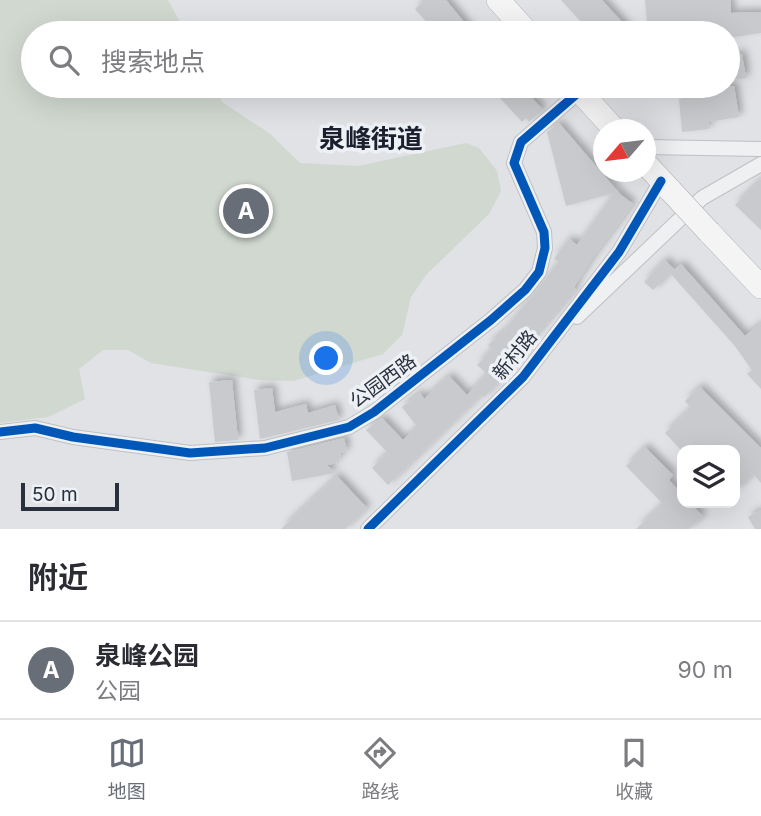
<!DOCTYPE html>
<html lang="zh">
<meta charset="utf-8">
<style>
:root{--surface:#fff;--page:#f7f7f7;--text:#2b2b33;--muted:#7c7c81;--line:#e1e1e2;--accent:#686e78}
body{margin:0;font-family:Inter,"Noto Sans SC",sans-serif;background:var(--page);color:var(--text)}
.controls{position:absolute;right:21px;bottom:21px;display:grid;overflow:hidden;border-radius:14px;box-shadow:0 7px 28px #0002}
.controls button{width:63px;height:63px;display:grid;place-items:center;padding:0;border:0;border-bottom:2px solid var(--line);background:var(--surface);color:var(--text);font:35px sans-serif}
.compass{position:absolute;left:593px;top:119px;width:63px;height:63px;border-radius:50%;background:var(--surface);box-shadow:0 7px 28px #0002;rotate:242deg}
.scale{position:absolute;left:21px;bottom:18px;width:98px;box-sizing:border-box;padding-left:7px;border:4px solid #282f3d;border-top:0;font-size:19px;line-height:24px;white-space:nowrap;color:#282f3d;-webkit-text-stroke:5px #edf0f5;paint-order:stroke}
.you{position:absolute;left:327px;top:359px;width:24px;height:24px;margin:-18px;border:5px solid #fff;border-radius:50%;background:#1a73e8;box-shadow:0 0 0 10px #1a73e833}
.badge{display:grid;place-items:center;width:46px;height:46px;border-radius:50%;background:var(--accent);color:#fff;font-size:23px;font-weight:700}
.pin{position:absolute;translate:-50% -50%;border:4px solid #fff;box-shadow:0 2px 7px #0006}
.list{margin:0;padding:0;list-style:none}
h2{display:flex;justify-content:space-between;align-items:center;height:91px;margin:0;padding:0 28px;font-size:30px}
h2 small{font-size:23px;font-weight:400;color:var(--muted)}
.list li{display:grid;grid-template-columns:46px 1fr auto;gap:21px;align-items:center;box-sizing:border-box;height:98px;padding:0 28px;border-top:2px solid var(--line)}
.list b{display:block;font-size:26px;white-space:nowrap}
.list p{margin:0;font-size:23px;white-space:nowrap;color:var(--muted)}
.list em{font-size:23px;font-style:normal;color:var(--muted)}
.icon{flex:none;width:38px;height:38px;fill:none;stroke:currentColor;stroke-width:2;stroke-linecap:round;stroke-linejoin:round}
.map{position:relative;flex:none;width:761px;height:529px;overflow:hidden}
.search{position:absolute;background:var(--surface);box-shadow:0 7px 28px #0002;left:21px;right:21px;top:21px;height:77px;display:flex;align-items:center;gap:18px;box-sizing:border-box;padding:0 24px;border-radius:38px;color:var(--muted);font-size:26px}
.sheet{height:189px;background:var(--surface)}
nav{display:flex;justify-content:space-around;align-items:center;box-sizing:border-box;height:98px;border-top:2px solid var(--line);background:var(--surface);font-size:19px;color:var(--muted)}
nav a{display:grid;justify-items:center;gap:4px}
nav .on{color:var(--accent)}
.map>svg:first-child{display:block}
.green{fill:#d0d8d0}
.building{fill:#c8cacd;filter:url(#shadow)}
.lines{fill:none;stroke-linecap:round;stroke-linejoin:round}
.minor-casing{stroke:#bec0c3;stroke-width:16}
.trunk-casing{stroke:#b2b5ba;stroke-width:24}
.minor{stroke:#eff0f1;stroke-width:14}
.trunk{stroke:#f4f4f5;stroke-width:23}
.trunk-bridge-casing{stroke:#b2b5ba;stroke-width:24;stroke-linecap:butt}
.trunk-bridge{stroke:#f4f4f5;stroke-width:23}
.cycleway-casing{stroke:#edf0f5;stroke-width:13}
.cycleway{stroke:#0057b8;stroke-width:9}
.labels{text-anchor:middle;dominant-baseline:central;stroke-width:7;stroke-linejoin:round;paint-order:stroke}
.street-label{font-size:19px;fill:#282f3d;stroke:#edf0f5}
.district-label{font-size:26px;font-weight:bold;fill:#1a202e;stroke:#edf0f5}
</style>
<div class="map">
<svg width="761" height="529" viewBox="0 0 761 529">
<defs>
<filter id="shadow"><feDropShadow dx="4" dy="-4" stdDeviation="3.5" flood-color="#0004"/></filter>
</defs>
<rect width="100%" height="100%" fill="#e0e2e5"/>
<path class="green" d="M0,0H168L186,33H33V86H213L222,102L269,133L300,163L358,166L466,143L479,148L497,171L501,191L489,214L426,275L411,297L402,335L383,354L293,381L260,380L151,363L128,350H103L79,369L85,399L48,417L0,423Z"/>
<path class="building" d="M425,0H446L473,33H436L415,9Z
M561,0H602L632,33H591Z
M645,0H731V13L761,12V33L728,38V33H648Z
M742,54L746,78L728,81V57Z
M489,86H521L543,110L529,122L526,118L522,122Z
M681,86H734L739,117L708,122L709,129L682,132L679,99L683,98Z
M559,123L620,194L633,204L593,257L574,287L576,289L524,349L527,352L484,397L481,395L388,485L372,468L388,453L366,430L382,418L403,440L417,427L402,407L420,393L424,399L449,376L467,395L487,374L477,365L492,349L488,345L504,331L559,262L554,259L569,239L577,245L614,193L566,206L547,132Z
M761,179V230L735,205Z
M665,260L674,269L653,290L644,282Z
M681,264L745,336L761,323V389L747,374L752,370L734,345L670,273Z
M232,380L238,440L215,442L209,382Z
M700,387L761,448V483L753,474L735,492V450H681L665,433L691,408L685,401Z
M272,388L275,412L306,404L308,413L335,405L339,420L260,439L254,390Z
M344,438L347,451L340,453L341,458L336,459L337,463L327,465L335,473L292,481L287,452Z
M645,447L673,475L669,480L682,494V503H690L703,516L689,529H636L663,504L626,466Z
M337,476L367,508L345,529H281Z
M761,510V529H755L748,517Z"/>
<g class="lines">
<g class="minor-casing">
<path id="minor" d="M646,147L761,149
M577,317L702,198L761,164
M0,432L35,428L73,437L190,453L265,448L349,427L374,412L491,320L525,290L539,272L545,248L544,232L514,163L521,142L580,91
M368,529L523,377L619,252L661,181"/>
</g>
<g class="trunk-casing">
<path id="trunk" d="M498,0L528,33
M575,86L615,130
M646,164L671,191
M709,232L761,287"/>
</g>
<use href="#minor" class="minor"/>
<use href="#trunk" class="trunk"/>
<g class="trunk-bridge-casing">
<path id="trunk-bridge" d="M671,191L709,232"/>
</g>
<use href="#trunk-bridge" class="trunk-bridge"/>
<g class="cycleway-casing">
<path id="cycleway" d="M0,432L35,428L73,437L190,453L265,448L349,427L374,412L491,320L525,290L539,272L545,248L544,232L514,163L521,142L580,91
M368,529L523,377L619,252L661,181"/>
</g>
<use href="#cycleway" class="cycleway"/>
</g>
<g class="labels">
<g class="street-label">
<text transform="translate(515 355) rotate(-51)">新村路</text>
<text transform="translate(383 381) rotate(-36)">公园西路</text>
</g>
<g class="district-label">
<text x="371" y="138">泉峰街道</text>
</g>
</g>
</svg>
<div class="controls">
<button><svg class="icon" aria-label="layers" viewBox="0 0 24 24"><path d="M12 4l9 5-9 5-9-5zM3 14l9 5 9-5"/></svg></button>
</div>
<svg class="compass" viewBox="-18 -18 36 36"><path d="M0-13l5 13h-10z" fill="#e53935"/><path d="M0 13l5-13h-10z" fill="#7c7c81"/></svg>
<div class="scale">50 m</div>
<div class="you"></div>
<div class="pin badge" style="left:246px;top:211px">A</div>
<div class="search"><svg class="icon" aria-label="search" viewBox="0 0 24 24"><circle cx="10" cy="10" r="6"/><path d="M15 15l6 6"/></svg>搜索地点</div>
</div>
<section class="sheet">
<h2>附近<small></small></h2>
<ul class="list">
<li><span class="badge">A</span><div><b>泉峰公园</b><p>公园</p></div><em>90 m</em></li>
</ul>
</section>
<nav>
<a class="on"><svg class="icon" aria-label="map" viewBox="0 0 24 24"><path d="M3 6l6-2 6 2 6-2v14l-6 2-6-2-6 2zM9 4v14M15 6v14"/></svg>地图</a>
<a><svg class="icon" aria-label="directions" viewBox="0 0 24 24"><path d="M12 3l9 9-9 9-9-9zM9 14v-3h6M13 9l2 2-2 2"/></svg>路线</a>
<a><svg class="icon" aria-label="saved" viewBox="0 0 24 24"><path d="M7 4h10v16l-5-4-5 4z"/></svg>收藏</a>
</nav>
